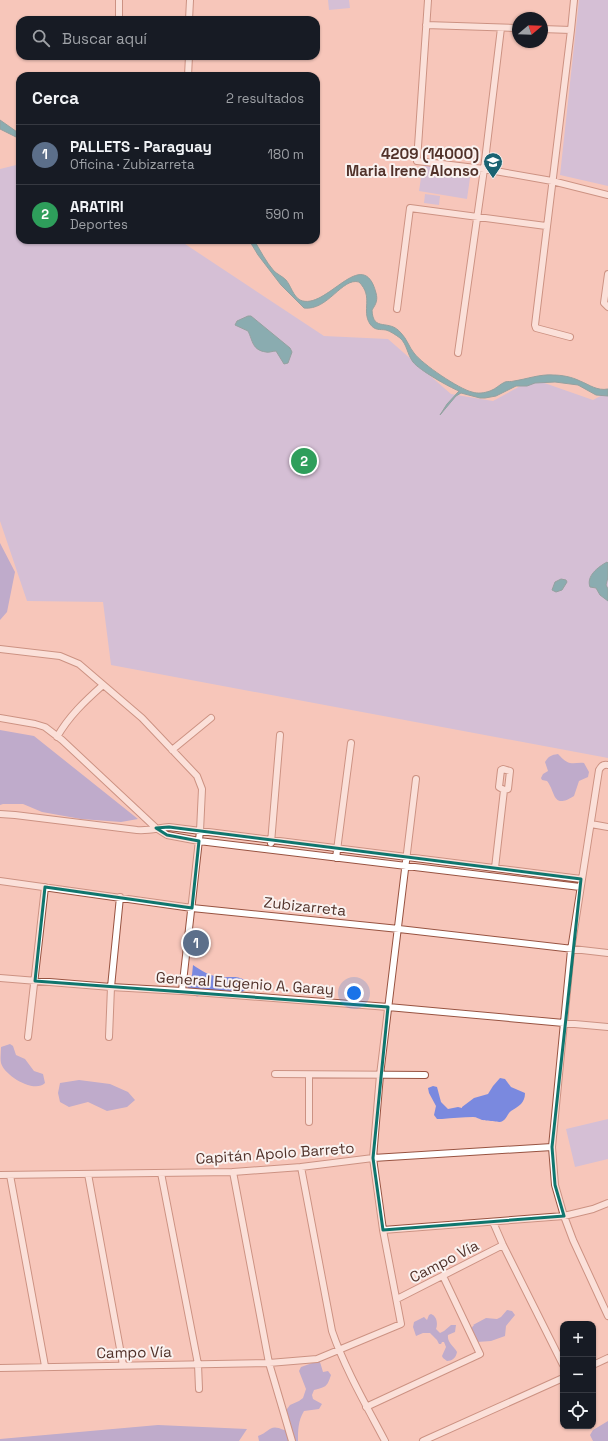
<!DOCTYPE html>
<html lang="es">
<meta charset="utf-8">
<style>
:root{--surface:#171b24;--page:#242831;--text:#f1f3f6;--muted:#9ea1a6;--line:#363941;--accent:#0b8043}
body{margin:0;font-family:"Space Grotesk",sans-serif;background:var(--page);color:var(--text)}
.controls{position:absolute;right:12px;bottom:12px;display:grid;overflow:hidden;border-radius:8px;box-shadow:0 1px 3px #0004}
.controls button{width:36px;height:36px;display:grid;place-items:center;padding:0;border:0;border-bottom:1px solid var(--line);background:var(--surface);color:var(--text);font:20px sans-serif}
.compass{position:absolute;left:512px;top:12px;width:36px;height:36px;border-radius:50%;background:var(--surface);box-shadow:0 1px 3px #0004;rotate:71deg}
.you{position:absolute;left:354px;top:993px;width:14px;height:14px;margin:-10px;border:3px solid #fff;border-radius:50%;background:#1a73e8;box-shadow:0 0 0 6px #1a73e833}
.badge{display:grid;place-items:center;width:26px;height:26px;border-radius:50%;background:var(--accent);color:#fff;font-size:13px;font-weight:700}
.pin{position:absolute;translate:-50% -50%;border:2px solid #fff;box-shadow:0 1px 4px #0006}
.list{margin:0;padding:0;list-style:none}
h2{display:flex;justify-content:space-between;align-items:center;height:52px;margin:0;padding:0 16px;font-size:17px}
h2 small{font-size:13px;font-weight:400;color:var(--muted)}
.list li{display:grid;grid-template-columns:26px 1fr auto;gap:12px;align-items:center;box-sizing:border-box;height:60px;padding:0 16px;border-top:1px solid var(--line)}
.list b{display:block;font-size:15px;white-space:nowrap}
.list p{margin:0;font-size:13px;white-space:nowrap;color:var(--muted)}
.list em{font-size:13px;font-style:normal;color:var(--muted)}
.icon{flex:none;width:22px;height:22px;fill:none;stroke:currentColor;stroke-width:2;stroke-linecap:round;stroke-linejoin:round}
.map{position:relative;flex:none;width:608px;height:1441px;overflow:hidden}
.search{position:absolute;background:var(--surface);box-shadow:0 1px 3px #0004;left:16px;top:16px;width:304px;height:44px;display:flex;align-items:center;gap:10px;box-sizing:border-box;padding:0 14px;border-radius:12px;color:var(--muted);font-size:15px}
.panel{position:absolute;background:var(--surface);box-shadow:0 1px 3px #0004;left:16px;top:72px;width:304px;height:172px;border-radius:12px}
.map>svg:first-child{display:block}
.green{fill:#aab7f6}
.forest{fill:#7a89df}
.water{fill:#058da4;stroke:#1c727f}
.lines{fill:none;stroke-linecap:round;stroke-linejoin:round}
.minor-casing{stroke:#985341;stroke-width:8}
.minor{stroke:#fff;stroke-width:6}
.marked{fill:none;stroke:#0f766e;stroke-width:3;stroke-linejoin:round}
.labels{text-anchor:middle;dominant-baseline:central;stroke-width:4;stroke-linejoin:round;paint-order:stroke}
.poi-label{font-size:15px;font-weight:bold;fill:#51322a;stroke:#faf2f0;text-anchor:end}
.street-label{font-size:15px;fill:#51322a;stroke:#faf2f0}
</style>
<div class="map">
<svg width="608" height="1441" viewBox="0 0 608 1441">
<rect width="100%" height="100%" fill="#f7c6ba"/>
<path class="green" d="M328,0H349L350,8L329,10Z
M579,0H608V186L560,175Z
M20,164V240H179L324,336L388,339L451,394L493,401L533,379L593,400L608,392V758L111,665L103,602L27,601L0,521V169Z
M423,164L471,171L467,199L419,191Z
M425,194L440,196L439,205L424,203Z
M608,1119V1159L575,1167L566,1129Z"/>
<path class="forest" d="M0,543L15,572L7,612L0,620Z
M0,730L34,736L138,819L121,822L81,819L42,812L23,804H3L0,805Z
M558,754C561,757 565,762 570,763C575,764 579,762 584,763L589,772L588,777L579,781L574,796C552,810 556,792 547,781L542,780L541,778L543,774L548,771L545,762C549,756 551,755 558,754Z
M193,965C202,971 210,976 220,977C230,978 235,975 245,980L246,990C239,994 235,991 228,991C218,990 205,992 197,997L188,989L187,984L192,975Z
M10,1044L13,1046L16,1055L25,1059L34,1071L43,1074L45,1083C34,1094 4,1075 1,1063C0,1058 1,1052 1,1047Z
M500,1078L505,1079L511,1087L525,1093C525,1103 519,1106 511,1111C507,1114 506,1121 500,1122C499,1122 483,1120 482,1120C479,1119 477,1117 473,1117C463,1117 452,1118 442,1119H437L434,1115L436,1106L429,1093L428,1088L433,1086L437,1087L441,1102L448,1109L458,1107L462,1108V1107L474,1098L488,1094L493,1086Z
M79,1080L110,1084L128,1092L135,1100L127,1107L107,1111L88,1102L69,1107L60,1102L58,1093L60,1083Z
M507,1310L512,1311L515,1315L506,1326L505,1336L491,1341L477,1342L468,1332L474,1325H473L486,1318L497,1319L501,1317Z
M431,1314C437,1316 438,1324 436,1329L440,1333L444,1331L451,1325H456L455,1332L448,1335C447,1343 454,1346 457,1352C456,1358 452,1361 447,1361L443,1358L442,1356L446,1347L444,1342H442L441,1344H439L437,1340L430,1333H423L416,1336L413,1327L414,1322L424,1317L427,1320L429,1315Z
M315,1362H320L323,1372L328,1371L331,1375C327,1387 326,1387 314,1390L312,1395L313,1399L322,1404L319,1409L304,1411C298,1421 298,1430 298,1441H259L258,1436C270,1432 269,1423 284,1430L286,1429L287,1409L290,1405L299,1401L303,1398L306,1389L299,1371L301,1367Z
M608,1421V1441H593L590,1435L593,1430Z
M158,1425L247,1429L239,1441H0V1439Z"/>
<path class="water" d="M0,120L20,134V139L0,129Z
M249,240H254C260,250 266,262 274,271C277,274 282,276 286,280C291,286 293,296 300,300C326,312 363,243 376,293C378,300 376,304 372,310C373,333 389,318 401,333C407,339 409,347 414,353C422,364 459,389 472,392C478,394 484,393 490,391C496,389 500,384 505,382C508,381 511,382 514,381C527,379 540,374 553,375C562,375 572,377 580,381C590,385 597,391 608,389V396L596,395L578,385L555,382L535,383L527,386H516L496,396L485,398H480L461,393L456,396L440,415L447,404L459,391C449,387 419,370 413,362C407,354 407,344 400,338C396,335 390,331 386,330C380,329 375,331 370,324C361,310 374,297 359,282C342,277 328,311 304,308L281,285L258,255Z
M248,316H251L290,348L292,352L288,363L284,364L276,351C272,351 269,353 266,352C252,350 253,341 248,331L235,325L237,321Z
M607,562L608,563V577L606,585L608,589V601L600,595L596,588L590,587C586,576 598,567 607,562Z
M561,579L566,580L567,582L562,590L556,592L552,590L555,582Z"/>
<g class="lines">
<g class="minor-casing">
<path id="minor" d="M428,0L417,161L484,169L552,181L608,195
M119,20V0
M189,20L190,0
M426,25L518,28
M542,29L571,30
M188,76L189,56
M608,274L604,303L608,307
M397,309L410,208L546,226
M570,337L536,328L535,325L571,30L574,0
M458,353L484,169L501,28
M0,649L60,656L79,664L142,718L197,776L202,789L200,831L182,991
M0,718L35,724L45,727L62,740L156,828L167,835L199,841L580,887
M57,737C69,716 85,701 103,685
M172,750L211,718
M608,765C604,764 601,766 599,770L571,950L552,1147L555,1185L564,1216L573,1240L608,1316
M503,769L510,771L508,789L504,790L499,787L501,770Z
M0,814L15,815L137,830C149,831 158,828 169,827L581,879
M591,824L608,827
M271,843L280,735
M336,858L351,743
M495,868L504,790
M0,881L192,908L399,929L608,953
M0,978L111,987L182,991L388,1007L608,1027
M28,1037L45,887
M109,1037L111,987L120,897
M275,1074L425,1075
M309,1075V1122
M301,1167L332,1331C345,1369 366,1405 385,1441
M233,1172L269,1363L292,1441
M161,1173L198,1364L199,1389
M88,1174L123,1365
M0,1175L233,1172L301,1167L373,1158L552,1147
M10,1175L45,1366
M493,1222L503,1245L563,1365
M383,1230L564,1216L593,1209L608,1203
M397,1299L503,1245
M593,1365L608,1358
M0,1368L269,1363L317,1359L401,1324L383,1230L373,1158L380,1075L416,779
M366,1407L480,1354L443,1276
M423,1441L563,1378"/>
</g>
<use href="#minor" class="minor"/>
</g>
<path d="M0 0H608V1441H0ZM169,827L581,879L552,1147L555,1185L564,1216L383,1230L373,1158L388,1007L35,981L45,887L192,908L199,841L167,835L156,828Z" fill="#f7c6ba" fill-opacity=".55" fill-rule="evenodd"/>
<path class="marked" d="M169,827L581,879L552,1147L555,1185L564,1216L383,1230L373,1158L388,1007L35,981L45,887L192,908L199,841L167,835L156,828Z"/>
<defs>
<g id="school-pin" transform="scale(1)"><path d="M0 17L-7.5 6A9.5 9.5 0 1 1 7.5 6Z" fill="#1b6372" stroke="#faf2f0"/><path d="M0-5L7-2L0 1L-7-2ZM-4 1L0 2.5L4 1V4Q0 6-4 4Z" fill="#fff"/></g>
</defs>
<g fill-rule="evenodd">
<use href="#school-pin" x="493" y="162"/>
</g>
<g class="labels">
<g class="poi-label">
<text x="479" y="153">4209 (14000)<tspan x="479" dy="17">Maria Irene Alonso</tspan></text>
</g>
<g class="street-label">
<text transform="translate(305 906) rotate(6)">Zubizarreta</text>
<text transform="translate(245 983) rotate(4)">General Eugenio A. Garay</text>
<text transform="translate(275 1153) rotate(-4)">Capitán Apolo Barreto</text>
<text transform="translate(444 1261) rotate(-27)">Campo Vía</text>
<text transform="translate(134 1352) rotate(-1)">Campo Vía</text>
</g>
</g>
</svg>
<div class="controls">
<button>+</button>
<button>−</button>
<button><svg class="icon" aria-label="locate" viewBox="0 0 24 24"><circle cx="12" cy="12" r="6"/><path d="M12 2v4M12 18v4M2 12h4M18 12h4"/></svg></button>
</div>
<svg class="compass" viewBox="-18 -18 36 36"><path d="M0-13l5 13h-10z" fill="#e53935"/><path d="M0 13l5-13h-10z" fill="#9ea1a6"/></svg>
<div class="you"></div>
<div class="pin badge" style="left:196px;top:943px;background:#5c6f8a">1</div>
<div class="pin badge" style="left:304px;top:461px;background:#2e9e5b">2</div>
<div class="search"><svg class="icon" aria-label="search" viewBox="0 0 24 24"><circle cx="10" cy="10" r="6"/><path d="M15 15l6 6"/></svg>Buscar aquí</div>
<section class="panel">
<h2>Cerca<small>2 resultados</small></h2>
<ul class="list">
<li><span class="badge" style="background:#5c6f8a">1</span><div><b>PALLETS - Paraguay</b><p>Oficina · Zubizarreta</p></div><em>180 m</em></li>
<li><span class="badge" style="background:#2e9e5b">2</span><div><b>ARATIRI</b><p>Deportes</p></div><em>590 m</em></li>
</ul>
</section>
</div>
